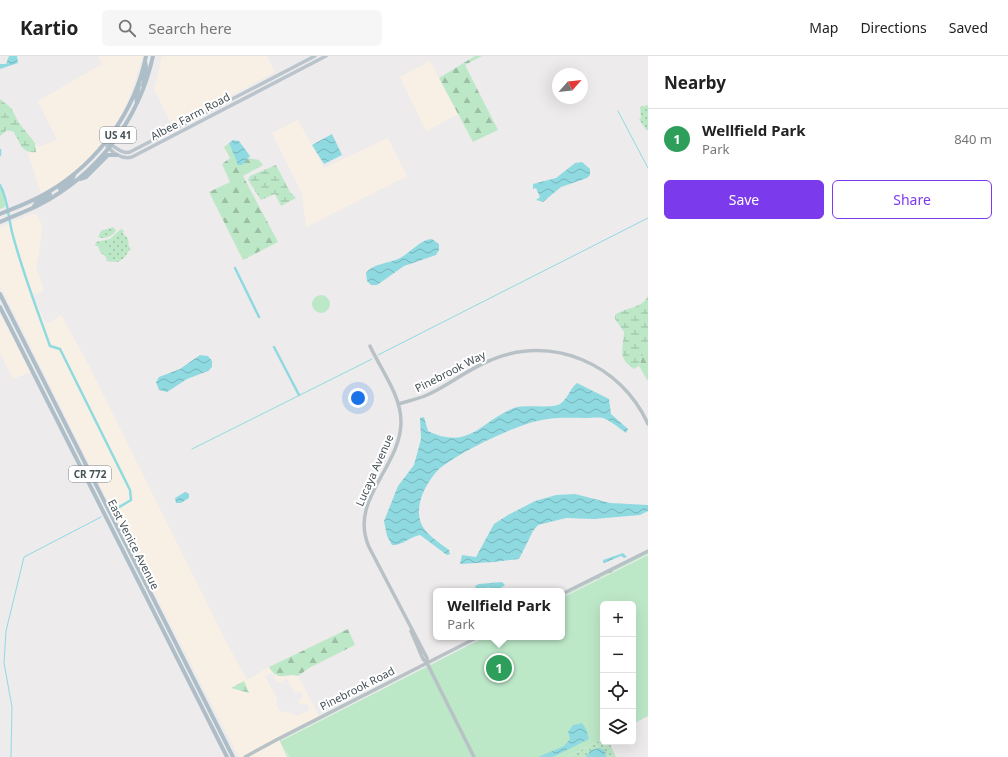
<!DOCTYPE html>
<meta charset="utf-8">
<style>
:root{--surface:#fff;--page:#f6f6f6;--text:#222;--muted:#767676;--line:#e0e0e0;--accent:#7c3aed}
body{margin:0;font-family:"Noto Sans",sans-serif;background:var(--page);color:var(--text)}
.controls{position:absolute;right:12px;bottom:12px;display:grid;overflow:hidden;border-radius:6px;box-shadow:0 4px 16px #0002}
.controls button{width:36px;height:36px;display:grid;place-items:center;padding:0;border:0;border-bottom:1px solid var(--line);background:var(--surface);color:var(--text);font:20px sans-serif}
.compass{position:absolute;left:552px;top:12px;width:36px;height:36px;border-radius:50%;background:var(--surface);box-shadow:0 4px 16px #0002;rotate:63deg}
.you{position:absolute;left:358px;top:342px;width:14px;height:14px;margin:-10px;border:3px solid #fff;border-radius:50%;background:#1a73e8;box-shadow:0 0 0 6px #1a73e833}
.badge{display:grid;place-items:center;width:26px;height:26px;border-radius:50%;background:var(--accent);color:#fff;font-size:13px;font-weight:700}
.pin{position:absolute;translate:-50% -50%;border:2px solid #fff;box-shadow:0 1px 4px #0006}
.popup{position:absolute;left:433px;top:532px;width:132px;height:52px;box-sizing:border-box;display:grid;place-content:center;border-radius:6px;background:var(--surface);filter:drop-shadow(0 1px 3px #0005);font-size:13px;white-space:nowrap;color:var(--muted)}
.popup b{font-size:15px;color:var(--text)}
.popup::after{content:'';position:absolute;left:50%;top:100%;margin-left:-8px;border:8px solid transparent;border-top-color:var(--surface)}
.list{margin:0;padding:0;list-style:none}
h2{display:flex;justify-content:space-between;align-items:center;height:52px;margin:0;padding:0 16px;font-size:17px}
h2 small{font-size:13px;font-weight:400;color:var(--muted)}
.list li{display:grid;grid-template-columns:26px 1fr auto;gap:12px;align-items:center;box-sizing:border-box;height:60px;padding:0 16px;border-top:1px solid var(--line)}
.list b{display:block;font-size:15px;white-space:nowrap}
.list p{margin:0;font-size:13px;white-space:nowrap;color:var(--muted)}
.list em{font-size:13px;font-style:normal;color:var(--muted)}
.actions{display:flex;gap:8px;padding:12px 16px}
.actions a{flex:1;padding:9px 0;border:1px solid var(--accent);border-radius:6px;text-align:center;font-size:14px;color:var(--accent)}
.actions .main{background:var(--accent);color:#fff}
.icon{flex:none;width:22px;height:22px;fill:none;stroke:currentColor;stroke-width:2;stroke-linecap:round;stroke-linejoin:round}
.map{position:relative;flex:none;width:648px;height:701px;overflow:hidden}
header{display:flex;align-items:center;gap:24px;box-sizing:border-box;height:56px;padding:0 20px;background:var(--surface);border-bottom:1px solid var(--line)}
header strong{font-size:19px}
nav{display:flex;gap:22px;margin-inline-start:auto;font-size:14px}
.search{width:280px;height:36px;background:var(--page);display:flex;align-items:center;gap:10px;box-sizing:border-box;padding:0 14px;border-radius:6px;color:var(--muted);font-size:15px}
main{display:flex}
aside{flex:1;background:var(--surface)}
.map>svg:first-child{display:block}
.commercial{fill:#f9f0e5;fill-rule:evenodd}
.grass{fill:url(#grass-dots)}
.forest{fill:url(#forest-firs)}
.wetland{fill:url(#wetland-marsh)}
.park{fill:#bde8c8}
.water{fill:url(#water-waves)}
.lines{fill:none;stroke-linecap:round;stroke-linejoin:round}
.stream{stroke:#8fdae1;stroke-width:1}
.canal{stroke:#8fdae1;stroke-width:2.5}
.tertiary{stroke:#b8c2c6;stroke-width:3.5}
.secondary{stroke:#b9c4cc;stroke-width:3.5}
.primary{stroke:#aebec8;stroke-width:4}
.labels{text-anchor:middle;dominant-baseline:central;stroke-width:4;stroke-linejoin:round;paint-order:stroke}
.shield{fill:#fff;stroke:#7e8589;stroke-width:1}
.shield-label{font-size:10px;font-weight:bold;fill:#465156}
.street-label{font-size:11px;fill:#465156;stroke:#fff}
</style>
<header>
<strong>Kartio</strong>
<div class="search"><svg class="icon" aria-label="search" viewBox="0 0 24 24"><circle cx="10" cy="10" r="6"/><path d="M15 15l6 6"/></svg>Search here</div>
<nav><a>Map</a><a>Directions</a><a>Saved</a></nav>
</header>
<main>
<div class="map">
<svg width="648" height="701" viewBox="0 0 648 701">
<defs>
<pattern id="grass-dots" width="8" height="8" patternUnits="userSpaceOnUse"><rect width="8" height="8" fill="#bde8c8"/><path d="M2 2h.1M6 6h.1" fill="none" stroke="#9bbea5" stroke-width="1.8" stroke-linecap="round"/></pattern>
<pattern id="forest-firs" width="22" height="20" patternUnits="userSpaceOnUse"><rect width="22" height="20" fill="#bde8c8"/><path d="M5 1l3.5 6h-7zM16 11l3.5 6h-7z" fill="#9bbea5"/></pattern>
<pattern id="wetland-marsh" width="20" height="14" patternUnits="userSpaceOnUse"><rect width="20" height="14" fill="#bde8c8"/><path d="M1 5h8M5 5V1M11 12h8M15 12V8" fill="none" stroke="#9bbea5"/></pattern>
<pattern id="water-waves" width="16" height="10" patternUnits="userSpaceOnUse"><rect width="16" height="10" fill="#8fdae1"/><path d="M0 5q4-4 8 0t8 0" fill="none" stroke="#77b3b9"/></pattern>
</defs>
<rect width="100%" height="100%" fill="#eeebec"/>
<path class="commercial" d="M98,0H143L130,40L117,67L104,87L74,117L55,130L41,137L28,97L36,96L35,87L39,91L57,84L38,45L102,8Z
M162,0H267L275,16L173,71L154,33Z
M430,5L458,58L426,75L400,21Z
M298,64L324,112L388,82L407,120L306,171L302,137L272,77Z
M36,158L42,170L39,199L36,211L44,234L33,240L45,266L49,267L61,259L88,308L225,584L247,624L269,611L271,614L283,621L294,619L298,620L319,660L243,701H239L113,456L0,229V171L29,159ZM270,617L273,618L277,627L287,623L295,637L301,635L303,641L298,645L301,649L307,648L309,651L308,655L297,660L294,658H290L289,655L282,657L276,649L277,643L265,620ZM244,625L249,637L232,632Z
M0,257L31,316L13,323L0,297Z
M279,683L287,701H248Z"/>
<path class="grass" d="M648,49V74H646L639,63L641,62L640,51Z
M113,171L116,174C113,180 105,184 98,181L101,175Z
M121,173L124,175L123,177L128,183L129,191L131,192L124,202L118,206L106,205L107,202L100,196L98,190H95L96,186L110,183Z
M603,683V686H609L616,701H567Z"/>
<path class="forest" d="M475,0H482L465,9L498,74L473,86L439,22Z
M229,87L238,109L249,102L259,104L263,109L243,120L278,186L243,204L209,136L230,126L222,108L230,102L224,91Z
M648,285V323L647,324L639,310Z
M648,496V498L562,541L570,536Z
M348,573L355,589L309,612L298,620C286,616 278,627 269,611Z"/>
<path class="wetland" d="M0,43L11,52L19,67L35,87L36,96C22,98 20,87 14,76L7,74L0,80Z
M276,109L290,136L296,142L281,150L275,138L261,144L248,124L250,120Z
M648,240V285L639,310L634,313C617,302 623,294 624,276L615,263V259C625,251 642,253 648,240Z
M244,625L249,637L231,632Z"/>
<path class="park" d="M0,132L4,134L5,151L0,153Z
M100.5 192a4.5 4.5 0 1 1 9 0a4.5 4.5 0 1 1-9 0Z
M312 248a9 9 0 1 1 18 0a9 9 0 1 1-18 0Z
M648,499V660L633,668V548H603V683L567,701H289L281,685L485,581H562V542Z
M419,613L281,684L288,701H287L279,683Z"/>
<path class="water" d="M9,0H17L18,7L0,13V8H6Z
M332,78L342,99L324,108L312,89Z
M233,84L239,85L250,100L242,109H238L229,87Z
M582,106L590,113V119L587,122L561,131L543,146L536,144L540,141L536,132L533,133V128L556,122L575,107Z
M432,183L439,188V194L436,199L404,210L377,229H371L367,225L366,217C372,208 390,207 400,202C410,197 421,183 432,183Z
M200,299L208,300L212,305V311L208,315L187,323L167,336L159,334L156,326L159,321L180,313Z
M577,327L609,343L611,358L628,373L626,377C619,372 611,365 603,362C598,361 590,362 585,362C571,362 555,361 542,364C517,368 457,397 438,414C426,427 414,449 421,467C425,478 440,487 449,494L450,498L447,499L420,479C410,481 401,490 392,489L387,480L384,465L398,430L414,409L421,383L420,362L424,361L428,375C470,395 480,365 514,352C525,348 551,353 560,348C568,343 570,332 577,327Z
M185,436L189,438V442L181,447H176L175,442Z
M575,438L610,447L648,449V455L640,459L594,463L566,462L538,469L533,475L519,503L494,506L460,508L462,499L476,501L494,468L508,459L535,445L556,439Z
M623,497L627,501L624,502L621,500L604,507L603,506V504Z
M502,526L505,529L496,535H491L489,531L477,535L475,530L479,528Z
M582,667L586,673L589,683L553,701H538L564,690L570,683L568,676L573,669Z
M599,692L605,694L606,701H586L591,694Z"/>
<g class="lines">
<path class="stream" d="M618,55L648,112
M378,299L648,162
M192,393L372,303
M11,701L12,651L4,607L6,575L24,501L101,461"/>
<path class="canal" d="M0,94V99
M0,129C8,143 8,160 12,176C22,215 37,253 50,290L60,293L130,434L131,444L111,456
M235,212L259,261
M274,291L299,339"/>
<path class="tertiary" d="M370,290C381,314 401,339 401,366C401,411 348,444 369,491L427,602V607L474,701
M398,348C408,345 418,343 427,339C449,329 468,313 491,304C552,278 621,308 648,368
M562,538L648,495
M411,575L423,603L427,607
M245,701L278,683L478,581"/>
<path class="secondary" d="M105,87C111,96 121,104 132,101L326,0
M105,87C115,88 120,99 130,96L315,0"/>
<path class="primary" d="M143,29L146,11L145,6
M137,47C135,41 139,34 139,27
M80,123L86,121L108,99H117
M60,133L72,124L74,119
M33,152L36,147L50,138
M0,158C17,151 34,145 50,135C98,106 135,56 146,0
M0,166C13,160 27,155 39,149C97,119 139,64 153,0
M0,238L233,701
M0,251L227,701"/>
</g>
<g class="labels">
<g class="shield">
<rect x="100" y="71" width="36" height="16" rx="3"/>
<rect x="69" y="410" width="42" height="16" rx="3"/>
</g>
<g class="shield-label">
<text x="118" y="79">US 41</text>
<text x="90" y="418">CR 772</text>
</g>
<g class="street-label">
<text transform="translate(190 60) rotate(-28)">Albee Farm Road</text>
<text transform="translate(450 315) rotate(-27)">Pinebrook Way</text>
<text transform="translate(374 414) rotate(-66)">Lucaya Avenue</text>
<text transform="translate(134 488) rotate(63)">East Venice Avenue</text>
<text transform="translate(357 632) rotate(-27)">Pinebrook Road</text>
</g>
</g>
</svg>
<div class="controls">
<button>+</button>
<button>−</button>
<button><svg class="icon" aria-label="locate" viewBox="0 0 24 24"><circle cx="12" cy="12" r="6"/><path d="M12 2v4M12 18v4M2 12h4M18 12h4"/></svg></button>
<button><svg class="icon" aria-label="layers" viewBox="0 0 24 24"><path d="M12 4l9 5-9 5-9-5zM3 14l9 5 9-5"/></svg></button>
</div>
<svg class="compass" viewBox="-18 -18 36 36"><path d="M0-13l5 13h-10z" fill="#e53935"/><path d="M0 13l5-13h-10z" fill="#767676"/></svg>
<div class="you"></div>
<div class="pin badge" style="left:499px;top:612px;background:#2e9e5b">1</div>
<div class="popup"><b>Wellfield Park</b>Park</div>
</div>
<aside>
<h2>Nearby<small></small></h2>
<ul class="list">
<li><span class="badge" style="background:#2e9e5b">1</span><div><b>Wellfield Park</b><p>Park</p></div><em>840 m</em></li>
</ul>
<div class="actions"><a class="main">Save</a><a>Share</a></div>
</aside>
</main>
